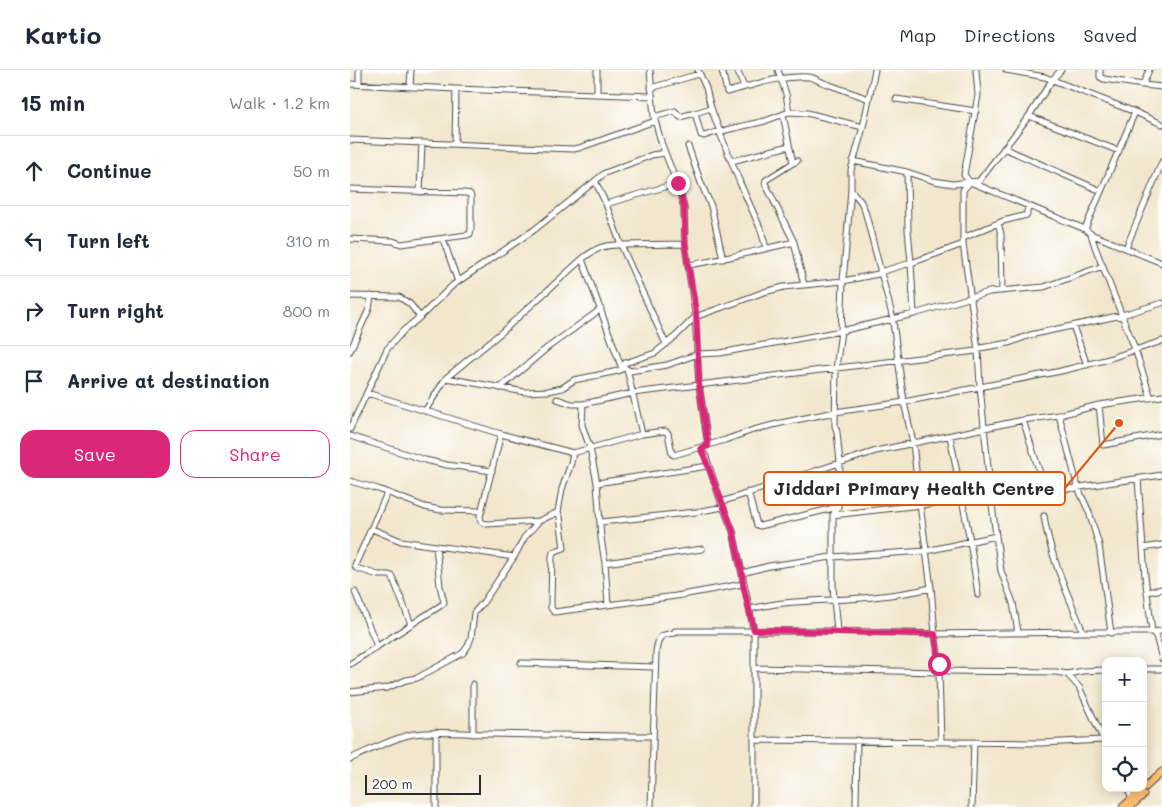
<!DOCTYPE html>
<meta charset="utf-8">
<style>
:root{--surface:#fff;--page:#f2f2f3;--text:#1f2937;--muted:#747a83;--line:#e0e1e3;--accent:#db2777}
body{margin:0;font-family:Mali,sans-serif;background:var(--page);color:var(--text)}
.controls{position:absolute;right:15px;bottom:15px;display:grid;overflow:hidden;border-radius:10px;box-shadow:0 2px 12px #0003}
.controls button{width:45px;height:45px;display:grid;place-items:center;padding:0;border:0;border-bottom:1px solid var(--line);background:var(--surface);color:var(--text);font:25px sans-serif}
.scale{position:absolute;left:15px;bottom:12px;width:116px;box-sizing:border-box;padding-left:5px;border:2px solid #2b2b2b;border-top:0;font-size:14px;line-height:18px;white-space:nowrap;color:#2b2b2b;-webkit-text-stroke:4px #fff;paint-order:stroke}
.stop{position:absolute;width:15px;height:15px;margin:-11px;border:4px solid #db2777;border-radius:50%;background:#fff}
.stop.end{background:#db2777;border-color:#fff;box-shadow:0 1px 5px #0008}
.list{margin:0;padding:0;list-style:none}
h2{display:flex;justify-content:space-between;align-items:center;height:65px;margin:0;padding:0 20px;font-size:21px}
h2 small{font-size:16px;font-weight:400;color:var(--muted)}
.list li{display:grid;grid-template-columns:32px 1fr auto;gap:15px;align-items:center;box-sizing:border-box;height:70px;padding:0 20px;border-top:1px solid var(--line)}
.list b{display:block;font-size:19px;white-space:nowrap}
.list em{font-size:16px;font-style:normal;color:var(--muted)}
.actions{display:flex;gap:10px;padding:15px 20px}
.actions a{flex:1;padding:11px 0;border:1px solid var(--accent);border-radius:15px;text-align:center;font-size:18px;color:var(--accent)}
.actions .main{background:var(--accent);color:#fff}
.icon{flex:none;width:28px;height:28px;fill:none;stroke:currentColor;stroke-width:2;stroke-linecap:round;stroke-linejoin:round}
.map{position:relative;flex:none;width:812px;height:737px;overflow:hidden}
header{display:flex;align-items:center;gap:30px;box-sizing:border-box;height:70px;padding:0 25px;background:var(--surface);border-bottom:1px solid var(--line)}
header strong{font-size:24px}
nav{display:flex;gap:28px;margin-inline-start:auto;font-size:18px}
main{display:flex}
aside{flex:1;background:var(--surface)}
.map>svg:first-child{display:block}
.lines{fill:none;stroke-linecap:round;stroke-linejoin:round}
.minor-casing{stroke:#494743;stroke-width:7}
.major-casing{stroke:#494743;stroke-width:9}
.minor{stroke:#fff;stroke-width:5}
.major{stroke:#fdbc6f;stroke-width:7}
.route{stroke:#db2777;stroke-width:6}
.leader{fill:none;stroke:#df570e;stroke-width:2}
.callout-dot{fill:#df570e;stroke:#fff;stroke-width:2}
.callout{fill:#fff;stroke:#df570e;stroke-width:2}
.callout-label{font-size:18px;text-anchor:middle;font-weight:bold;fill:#2b2b2b}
</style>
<header>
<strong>Kartio</strong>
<nav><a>Map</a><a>Directions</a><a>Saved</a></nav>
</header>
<main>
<aside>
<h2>15 min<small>Walk · 1.2 km</small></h2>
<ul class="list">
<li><svg class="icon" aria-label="ahead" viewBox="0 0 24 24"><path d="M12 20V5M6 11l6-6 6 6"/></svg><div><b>Continue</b></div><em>50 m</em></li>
<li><svg class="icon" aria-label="left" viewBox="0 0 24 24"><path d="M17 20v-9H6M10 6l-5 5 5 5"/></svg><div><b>Turn left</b></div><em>310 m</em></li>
<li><svg class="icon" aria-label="right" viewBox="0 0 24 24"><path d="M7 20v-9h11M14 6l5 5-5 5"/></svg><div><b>Turn right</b></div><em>800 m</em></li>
<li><svg class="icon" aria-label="arrive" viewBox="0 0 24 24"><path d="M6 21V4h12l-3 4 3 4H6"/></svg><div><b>Arrive at destination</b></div></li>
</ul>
<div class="actions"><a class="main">Save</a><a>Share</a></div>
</aside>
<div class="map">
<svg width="812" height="737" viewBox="0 0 812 737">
<rect width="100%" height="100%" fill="#fff"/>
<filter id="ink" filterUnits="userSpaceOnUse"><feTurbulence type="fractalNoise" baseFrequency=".02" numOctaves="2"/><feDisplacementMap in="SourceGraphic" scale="10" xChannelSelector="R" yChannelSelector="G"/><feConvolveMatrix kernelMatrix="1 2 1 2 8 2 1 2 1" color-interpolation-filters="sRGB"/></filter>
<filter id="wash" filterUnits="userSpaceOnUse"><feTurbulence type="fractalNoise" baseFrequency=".0096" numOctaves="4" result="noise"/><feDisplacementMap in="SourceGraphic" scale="20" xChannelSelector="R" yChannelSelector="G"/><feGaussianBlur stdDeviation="1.12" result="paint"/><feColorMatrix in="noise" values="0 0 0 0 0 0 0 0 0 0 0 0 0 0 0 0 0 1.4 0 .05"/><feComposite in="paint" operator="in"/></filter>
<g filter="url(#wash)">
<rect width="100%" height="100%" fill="#f2e7cd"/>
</g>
<g filter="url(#ink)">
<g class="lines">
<g class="minor-casing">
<path id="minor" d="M300,0L304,47L312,75L330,121L334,138L335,174L338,195L345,243L349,315L358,375
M348,0L356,18L361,38L370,62
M372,0L377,22C404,15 431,5 459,7C465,8 470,12 477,14L519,29
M387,0L394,17
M428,0L436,24L439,42
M656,0L695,7L785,42L812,54
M750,0V7L754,9L793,15
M799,0L793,15L812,17
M0,14L106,19L302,26
M9,14V0
M60,16L61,0
M301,18L349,4
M247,23V0
M546,29L626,41
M345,43L361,38
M433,45L443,93L447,91
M679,46L769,81
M304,47L325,41L330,47L345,43L351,65L354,66L369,61
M0,70L223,79L229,78L305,51
M105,74L106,19
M338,76L351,113L361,136L373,189
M654,78L751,121
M382,91L439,76
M503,91L557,102L584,111L603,114L620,112L735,159L741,164L812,193
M443,93L416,110L415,113L444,172L454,215
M557,102L558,160L561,193L564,244
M245,111L256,134L271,175L316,274
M620,112L614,105L628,25L626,0
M0,119L115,123L120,124L121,127V159L120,164L117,165L51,174L43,171L0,169
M501,120L511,132L515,141L542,245L554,332L563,373L568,419L581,518L585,564L590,597L589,602L591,671
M70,122L72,73
M256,134L328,113
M648,153L651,164L652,221
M735,159L785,42
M741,164L745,177L785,279L801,328
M613,168L653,151L677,145V141L679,136
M93,169L108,212
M416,178L411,160L390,113L370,63L376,60L415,51L439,42L457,43L513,57
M776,178L812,92
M232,189L272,299
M338,195C373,190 408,180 444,172
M0,226L49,227L60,234L70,247
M723,256L737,295
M0,281L19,239L21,226
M277,299L280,301L317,295L348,284L370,283L491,261L564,244L639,222L694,217L753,196
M277,299L292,364
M96,308L153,261L232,189C245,179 254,174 271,175L335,174
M150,318L197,278L251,239
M17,323L151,364L223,383L292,364L315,361L318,363L322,384L324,385L375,370L403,360L431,353L485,342L554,332L711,301L755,290L812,271
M207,329L222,334H233L232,355L240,378L247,413L251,468L255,493L258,535
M233,334L283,323L626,281L630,278L659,273L680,265L772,245L812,233
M749,335L753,375L812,364
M75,341L96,308L175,322L198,321L212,318L224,310L268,301L272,299L275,293L305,283L326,266L345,247L387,232L414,222L434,217L493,211L528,204L530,202L564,192L613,174
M709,345L728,418L739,442L749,475L761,563
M673,350L696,422
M0,359L37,279L53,261L70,247L103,215L184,160L255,103L302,85L315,83
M151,364L130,446L131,452L137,454L189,451
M0,366L75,390L97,395L142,401
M600,366L620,471L628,525
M351,378L356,387L371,432L383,461L404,561V737
M788,409L795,506L802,562L806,566L812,589
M0,411L28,419L75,437L91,440L132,441
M247,413L358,396
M398,422L407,455L410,456L488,437
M37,423L5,495L6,498L28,505H39L42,506L61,554
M641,429L669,426L812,405
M371,432L526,381L673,350L709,345L749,335L812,326
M208,442L210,447L214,478L203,482L202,486L201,531V538L204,542L326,526L393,514
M483,445L641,427
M694,446C700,487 718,524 733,562
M251,452L346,442L373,437
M22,459L51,471L164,487
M793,478L812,475
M255,493L352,479
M392,503L419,496L482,487L576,481L646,466
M5,522L27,576
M797,522L812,519
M399,539C411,537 422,534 434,533C483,529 533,529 581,518
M487,561L483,517V445L488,437L490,393L487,362L485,356L486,299L491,261L493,211L501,120V100L513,57L525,0
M668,562L663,533L651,501L646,466L641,427L630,316L628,280L613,174V120L620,112L629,111L679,46L702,10L711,0
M171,593L305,597
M0,594L93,534L94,532L90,516L86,476
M590,597L592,600L598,601L706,602L717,604L733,601L756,600
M405,598L589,602
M793,599H812
M717,604L729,617L756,675
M123,614V664
M0,622L37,618L56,610L67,608L113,583L118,576L121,568L124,543L129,537L132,534L164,487L174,468L189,451L208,442L212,419L221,393L223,383
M404,670L691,673L753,670
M0,689C18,681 45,667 64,664C88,660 115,664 140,664C194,665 249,666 303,666
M777,718L783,731
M86,737V662
M301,737L306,582C308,567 310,564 325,563V561H487L585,564L733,562H802L812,561
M506,737L507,670
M622,737L624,672"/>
</g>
<g class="major-casing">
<path id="major" d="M773,737L812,702
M780,737L793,725"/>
</g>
<use href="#minor" class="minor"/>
<use href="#major" class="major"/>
</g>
</g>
<g class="lines" filter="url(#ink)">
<path class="route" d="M328,113L334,138L335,174L338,195L346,243L349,314L358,376L351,378L383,461L392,503L393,514L404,560L585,564L589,594"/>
</g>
<path class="leader" d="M769 353L715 418"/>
<circle class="callout-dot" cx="769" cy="353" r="5"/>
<rect class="callout" x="414" y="402" width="301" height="33" rx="5"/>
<g class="callout-label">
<text x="564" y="425">Jiddari Primary Health Centre</text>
</g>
</svg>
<div class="controls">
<button>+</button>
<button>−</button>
<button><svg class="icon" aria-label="locate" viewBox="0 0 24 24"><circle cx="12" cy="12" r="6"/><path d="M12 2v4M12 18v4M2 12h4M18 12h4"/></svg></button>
</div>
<div class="scale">200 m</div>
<div class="stop" style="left:589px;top:594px"></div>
<div class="stop end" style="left:328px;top:113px"></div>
</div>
</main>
